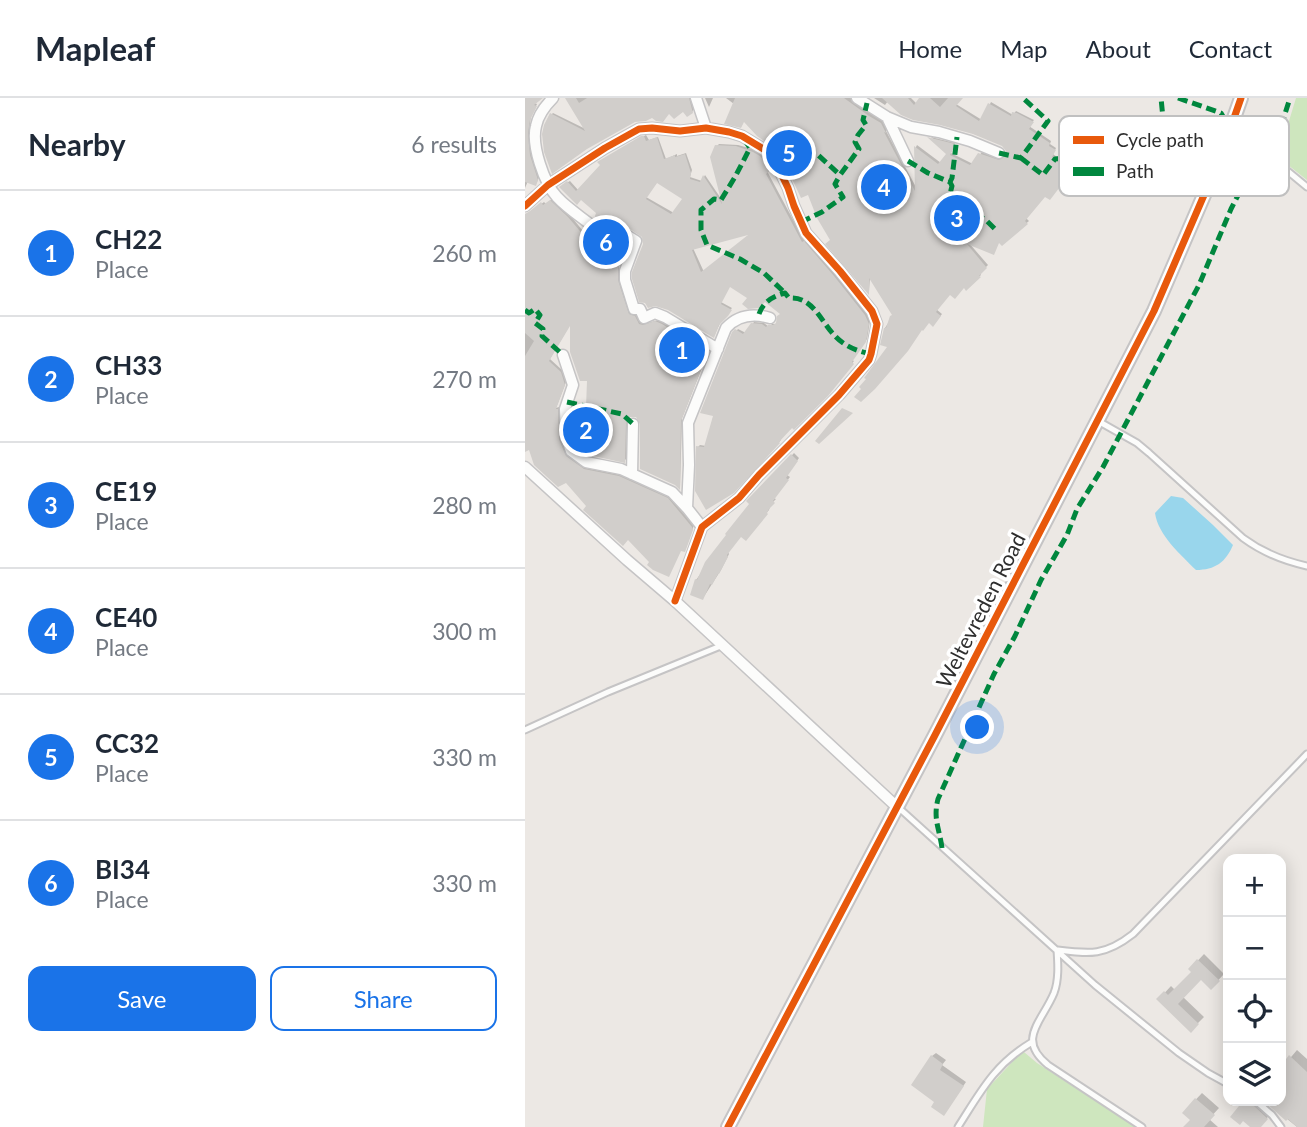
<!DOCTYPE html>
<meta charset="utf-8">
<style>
:root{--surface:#fff;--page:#f6f6f7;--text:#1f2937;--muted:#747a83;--line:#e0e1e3;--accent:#1a73e8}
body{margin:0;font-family:Lato,sans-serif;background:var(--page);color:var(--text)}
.controls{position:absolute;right:21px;bottom:21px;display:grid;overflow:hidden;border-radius:14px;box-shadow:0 4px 18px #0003}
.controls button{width:63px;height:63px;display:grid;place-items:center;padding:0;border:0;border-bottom:2px solid var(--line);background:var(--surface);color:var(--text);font:35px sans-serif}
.you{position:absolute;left:453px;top:630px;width:24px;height:24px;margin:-18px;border:5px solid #fff;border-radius:50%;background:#1a73e8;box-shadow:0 0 0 10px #1a73e833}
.badge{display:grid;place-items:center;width:46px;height:46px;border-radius:50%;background:var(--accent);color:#fff;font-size:23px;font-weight:700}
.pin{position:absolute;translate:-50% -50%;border:4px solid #fff;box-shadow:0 2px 7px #0006}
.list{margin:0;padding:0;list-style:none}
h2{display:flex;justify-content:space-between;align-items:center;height:91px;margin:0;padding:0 28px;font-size:30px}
h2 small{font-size:23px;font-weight:400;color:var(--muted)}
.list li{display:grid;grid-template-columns:46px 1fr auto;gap:21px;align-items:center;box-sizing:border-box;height:126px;padding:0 28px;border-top:2px solid var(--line)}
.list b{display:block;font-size:26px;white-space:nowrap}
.list p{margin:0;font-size:23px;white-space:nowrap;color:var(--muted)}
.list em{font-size:23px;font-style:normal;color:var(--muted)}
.actions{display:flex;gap:14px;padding:21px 28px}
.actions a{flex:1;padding:16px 0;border:2px solid var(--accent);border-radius:14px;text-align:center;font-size:24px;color:var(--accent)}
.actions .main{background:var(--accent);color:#fff}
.icon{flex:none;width:38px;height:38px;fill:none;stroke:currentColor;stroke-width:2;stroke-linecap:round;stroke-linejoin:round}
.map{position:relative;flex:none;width:782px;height:1029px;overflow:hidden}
header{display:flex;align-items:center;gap:42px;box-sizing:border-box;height:98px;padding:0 35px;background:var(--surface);border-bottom:2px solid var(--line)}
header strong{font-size:33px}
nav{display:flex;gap:38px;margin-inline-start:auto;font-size:24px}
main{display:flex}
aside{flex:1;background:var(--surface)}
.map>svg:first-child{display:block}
.green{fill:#cee6be}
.water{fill:#99d6ec}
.shadow{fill:#0003;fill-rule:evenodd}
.building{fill:#d1cecb;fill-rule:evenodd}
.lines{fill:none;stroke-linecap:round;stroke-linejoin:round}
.service-casing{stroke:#c5c4c5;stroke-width:9}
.minor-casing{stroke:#c5c4c5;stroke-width:13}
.tertiary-casing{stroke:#c5c4c5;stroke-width:16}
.service{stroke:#fcfcfb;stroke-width:5}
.minor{stroke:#fcfcfb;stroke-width:10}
.tertiary{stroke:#fcfcfb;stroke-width:12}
.quiet{stroke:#00873e;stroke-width:5;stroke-dasharray:10 5;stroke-linecap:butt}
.cycleway-casing{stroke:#fff;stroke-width:11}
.cycleway{stroke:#e8590c;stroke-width:7}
.labels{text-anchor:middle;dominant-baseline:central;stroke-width:7;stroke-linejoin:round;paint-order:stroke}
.street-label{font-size:21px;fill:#2e2e2e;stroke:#fff}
.key{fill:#fff;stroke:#c0c0c0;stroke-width:2}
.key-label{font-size:19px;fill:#2e2e2e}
</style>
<header>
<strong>Mapleaf</strong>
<nav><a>Home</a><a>Map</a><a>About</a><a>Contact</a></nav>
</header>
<main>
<aside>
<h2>Nearby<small>6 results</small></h2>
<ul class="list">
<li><span class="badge">1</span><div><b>CH22</b><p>Place</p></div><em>260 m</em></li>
<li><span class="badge">2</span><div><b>CH33</b><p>Place</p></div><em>270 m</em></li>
<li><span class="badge">3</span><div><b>CE19</b><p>Place</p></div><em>280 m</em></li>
<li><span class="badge">4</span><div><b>CE40</b><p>Place</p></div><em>300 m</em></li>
<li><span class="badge">5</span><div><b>CC32</b><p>Place</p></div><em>330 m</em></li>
<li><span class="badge">6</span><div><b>BI34</b><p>Place</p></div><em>330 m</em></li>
</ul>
<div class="actions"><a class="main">Save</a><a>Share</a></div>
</aside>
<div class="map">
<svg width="782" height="1029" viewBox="0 0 782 1029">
<rect width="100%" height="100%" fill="#ece8e4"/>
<path class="green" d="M771,0H782V82L753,59Z
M499,954L512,965L611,1029H458L462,991L491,960Z"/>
<path class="water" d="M646,398L658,400L688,427L708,447C701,464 690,472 671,472C656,457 633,437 630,415Z"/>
<path class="shadow" d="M0,0H14L9,5L12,6L6,18L4,33L6,54L14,79L12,84L3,83L0,90Z
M42,0H166L169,11L167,14L159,11L144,14L110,23L86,36Z
M180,0H188L184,9Z
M201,0H327V2L358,23L362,32L361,33L392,91L391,49L392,47L416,65L424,55L406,39L430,45L426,55L448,66L457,54L477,61L481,60L482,50L478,47L363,3L360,7L349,0H386L392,6L397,0H436L431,6L457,22L466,4L488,17L491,13L509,22L504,28L526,43L525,46L531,50L528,56L547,70L526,98L520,96L501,120L504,123L477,146L474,143L444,145L463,167L455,175L456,177L441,190L439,187L426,194L411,211L417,216L410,225L404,223L365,248L360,230L369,216L345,179L344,194L307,142L284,95L260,63L209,6Z
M28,15L79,40L21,53L27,16Z
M121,37L124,42L133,39L141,61L152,56V58L161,55L167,72L165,79L177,83L180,77L197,102L192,48L194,46L213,47L231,52L237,56L247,69L242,73L280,144L281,143L311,176L342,215L345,223L342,241L327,262L329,263L304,294L255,341L256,342L208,393L173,349L175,347L181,348L209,236L213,231L221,235L229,224L239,225L244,229L247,226H251L257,216L240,202L225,200L205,187L196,204L207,210L196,223L190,236L120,146L119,138L88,119L74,115L38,87L45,83L54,93L77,67L76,63ZM133,83L159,100L149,115L121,99ZM229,133L179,174L168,150Z
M27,101L45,117L62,138L66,133L71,136L86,134L103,144L94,168V179L106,215L112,217L116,224L120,226L133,222L139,224L184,252L157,320L155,390L151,386L112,318L105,317L102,322L101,361L99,363L50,310L52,308H63L64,282L47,223L25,261L37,272L41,284L31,310L34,309L35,339L43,357L61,370L96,377L144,399L169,427L161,450L156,451L144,477L127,463L103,440L64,408L42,383L0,345V124L11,110L19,104L21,106Z
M269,355L274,360L262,377L265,379L248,400L251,401L246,406L244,412L220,440L216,437L203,454L204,456L196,472L178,500L171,482L226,406L224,403Z
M679,856L699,876L686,890L676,880L658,899L679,919L666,932L634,901L646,888L650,892L668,874L665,871Z
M772,952L782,961V1029H772L740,1003H756V971Z
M411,955L421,962L417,967L441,984L422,1012L412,1003L407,958Z
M677,995L694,1010L684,1021L693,1029H661L667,1022L659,1014Z
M720,1003H724L728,1006L731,1003L745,1016L735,1029H728L718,1021L707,1019Z"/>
<path class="building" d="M0,0H18L9,7L12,8L5,22L3,35L5,57L13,82L11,88L0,84Z
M40,0H51L54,5L62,0H164L168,15L162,19L158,14L149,21L144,16L138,24L131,23L127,20L121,23L110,24L62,51L27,76L19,54L17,36L19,27L25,15L60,33Z
M210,0H319L344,18L356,25L361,35L359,34L390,93L389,48L413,66L421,56L402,39L430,46L425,57L445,67L453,55L474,62L481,58V53L477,48L448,36L415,27L388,22L376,17L357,0H383L389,7L394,0H405L415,9L423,0H438L431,8L454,23L463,5L486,18L487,14L492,15L509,24L504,31L525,45L524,48L531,52L527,59L547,73L525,102L520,99L500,123L503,126L477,148L474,145L469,157L442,146L462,170L454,178L456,179L441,193L439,190L430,201L425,197L411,214L416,218L408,229L404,225L398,233L397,232L383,253L350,291L336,304L329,299L336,291L334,289L341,281L339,280L362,249L355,247L359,230H361L365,218L367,217L344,180V197L300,146L305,142L292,120L283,97L276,100L259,64L248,51H250L232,38L219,24L216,30L199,26Z
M116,38H119L121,43L132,39L139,61L150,57V59L160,56L166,75L165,81L175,84L178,77L197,106L185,59L190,47L211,48L228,54L235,58L246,71V72L241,76L277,144L279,143L309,178L340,217L344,226L341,244L327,264L329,266L303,298L269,332L267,330L254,344L255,345L209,395L181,412L170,393L171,348L179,349L188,318L175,315L207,234L210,231L218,236L226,225L237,226L241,229L243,227H248L251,225L252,218L255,216L240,204L234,210L223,211L217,206L222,200L205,189L196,206L207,212L203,218L194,227L189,240L143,212L130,208L123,210L120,205L114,204L107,181V174L118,146L117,139L88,120L72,122L70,118L71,115L56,102L52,107L34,89L42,83L51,93L75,67L72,64ZM132,85L157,101L146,116L121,101ZM223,137L176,174L167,152Z
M25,102L43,119L60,139L63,134L69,137L84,135L102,146L93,171V182L104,216L110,218L114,226L118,227L130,223L137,226L183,254L156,323L155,392L150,387L115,371V326L111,319H105L101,325L100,365L64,357L52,348L48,338L47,312L48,309H61L62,283H55L45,254V228L24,263L36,274L40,287L31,311H33L34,341L41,358L59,371L94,378L143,400L167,429L168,432L160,454L156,453L144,479L128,472L122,467L124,464L103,442L98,448L58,412L61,408L41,385L33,389L9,367L4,352L0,354V258L9,243L0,235V116L5,113L16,104L18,107Z
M317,310L328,315L294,346L290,343Z
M266,356L273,363L261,380L264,382L248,403L250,405L244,411L242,415L243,416L221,443L216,439L202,457L203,459L194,476H193L187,487L185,486L178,502L165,497L170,481L172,482L180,464L201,437L200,436L224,406L221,403Z
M672,861L695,883L686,892L676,882L653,906L674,926L666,935L631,901L639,893L643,897L666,874L663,871Z
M406,957L418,966L415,972L439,988L419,1018L406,1009L409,1004L386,987Z
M764,957L782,974V1029H772L763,1021L761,1023L739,1003H756V968Z
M670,1000L690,1017L679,1029H658L665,1022L657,1015Z
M718,1003H726L728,1007L743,1021L736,1029H725L718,1023L715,1027L705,1019Z"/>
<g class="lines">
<g class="service-casing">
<path id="service" d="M706,32L731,47L782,89
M573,323L612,345L624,355L718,440C737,454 759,463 782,468
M0,632L83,594L198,547
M374,710L570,887L654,955L683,975L703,986
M532,852C565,856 580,858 608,836L782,656
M532,852C533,866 534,882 529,895C517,924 491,941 523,967L617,1029
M731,1003L747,1017L756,1029
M433,1029C456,993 469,967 507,944"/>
</g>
<g class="minor-casing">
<path id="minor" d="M28,0C21,7 13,18 11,28C6,47 19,85 32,99C43,111 58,120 70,130L85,127L111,143L100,173V182L109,211H115L119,220L130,215L140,219L193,251
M171,0L181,30
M332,0L362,19L386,29L414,34L445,43L474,55
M362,19L383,63
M0,108L23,87L80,50L114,31L127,30L155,33L181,30L204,34L217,38L240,52L252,67L263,90L269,108L281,135L315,173L347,213L352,226L346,256L344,262L314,297L234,377L214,400L177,429L150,503
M38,257L48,287L40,311L41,339L46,353L61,364L96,371L147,394L162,410L177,429
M0,369L102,462L150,503L372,709
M107,376L108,326
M162,410L164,367L163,325L201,230C213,217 228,215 245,220"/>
</g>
<g class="tertiary-casing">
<path id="tertiary" d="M203,1029L409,639L629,213L695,60L716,0"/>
</g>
<use href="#service" class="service"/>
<use href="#minor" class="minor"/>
<use href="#tertiary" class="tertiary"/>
<path class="quiet" d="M653,0L696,15L706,32
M219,41L225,50L210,79L196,102L189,101L176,112V132L182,147L215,161L239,175L260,195
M614,50L638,20L636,0
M474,55L496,60L523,23L498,0
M496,60L518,77L530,61L539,60L573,73L614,50L622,49L653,57L695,60
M383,63L403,75L425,84L427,80L432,39
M256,74L280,55L292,56L315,77L334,51L330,44L333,37L341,27L338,22L342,5
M425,84L427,88L425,96L431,104L436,105L462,123L470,131
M276,124L297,114L318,99L310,86L315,77
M0,212L4,215L10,211L15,217L10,225L18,231L17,238L38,257
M234,216C238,204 248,198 260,195L264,200C288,198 296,224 310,238C319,248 334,254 346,256
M42,304L97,316L108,326
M417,750C414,729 408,721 413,701L469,576L490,538L516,482L542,437L552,411L578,369L674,187L706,111L724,76L733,65L746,60L765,0"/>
<g class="cycleway-casing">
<path id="cycleway" d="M0,108L23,87L80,50L114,31L127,30L155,33L181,30L204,34L217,38L240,52L252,67L263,90L269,108L281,135L315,173L347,213L352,226L346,256L344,262L314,297L234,377L214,400L177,429L150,503
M203,1029L409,639L629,213L695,60L716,0"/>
</g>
<use href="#cycleway" class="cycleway"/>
</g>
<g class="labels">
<g class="street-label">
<text transform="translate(455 512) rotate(-63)">Weltevreden Road</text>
</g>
</g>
<rect x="534" y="18" width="230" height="80" rx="10" class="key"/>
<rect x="548" y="38" width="31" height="8" fill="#e8590c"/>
<rect x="548" y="69" width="31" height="9" fill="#00873e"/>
<g class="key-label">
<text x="591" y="49">Cycle path</text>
<text x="591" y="80">Path</text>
</g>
</svg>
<div class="controls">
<button>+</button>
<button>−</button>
<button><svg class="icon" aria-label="locate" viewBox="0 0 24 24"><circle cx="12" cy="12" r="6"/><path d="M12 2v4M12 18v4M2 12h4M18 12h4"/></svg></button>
<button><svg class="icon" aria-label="layers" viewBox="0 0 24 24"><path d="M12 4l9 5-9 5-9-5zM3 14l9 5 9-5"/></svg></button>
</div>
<div class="you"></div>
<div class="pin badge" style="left:157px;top:252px">1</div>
<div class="pin badge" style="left:61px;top:332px">2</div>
<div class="pin badge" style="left:432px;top:120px">3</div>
<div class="pin badge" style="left:359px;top:89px">4</div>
<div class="pin badge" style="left:264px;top:55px">5</div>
<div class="pin badge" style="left:81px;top:144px">6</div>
</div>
</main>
